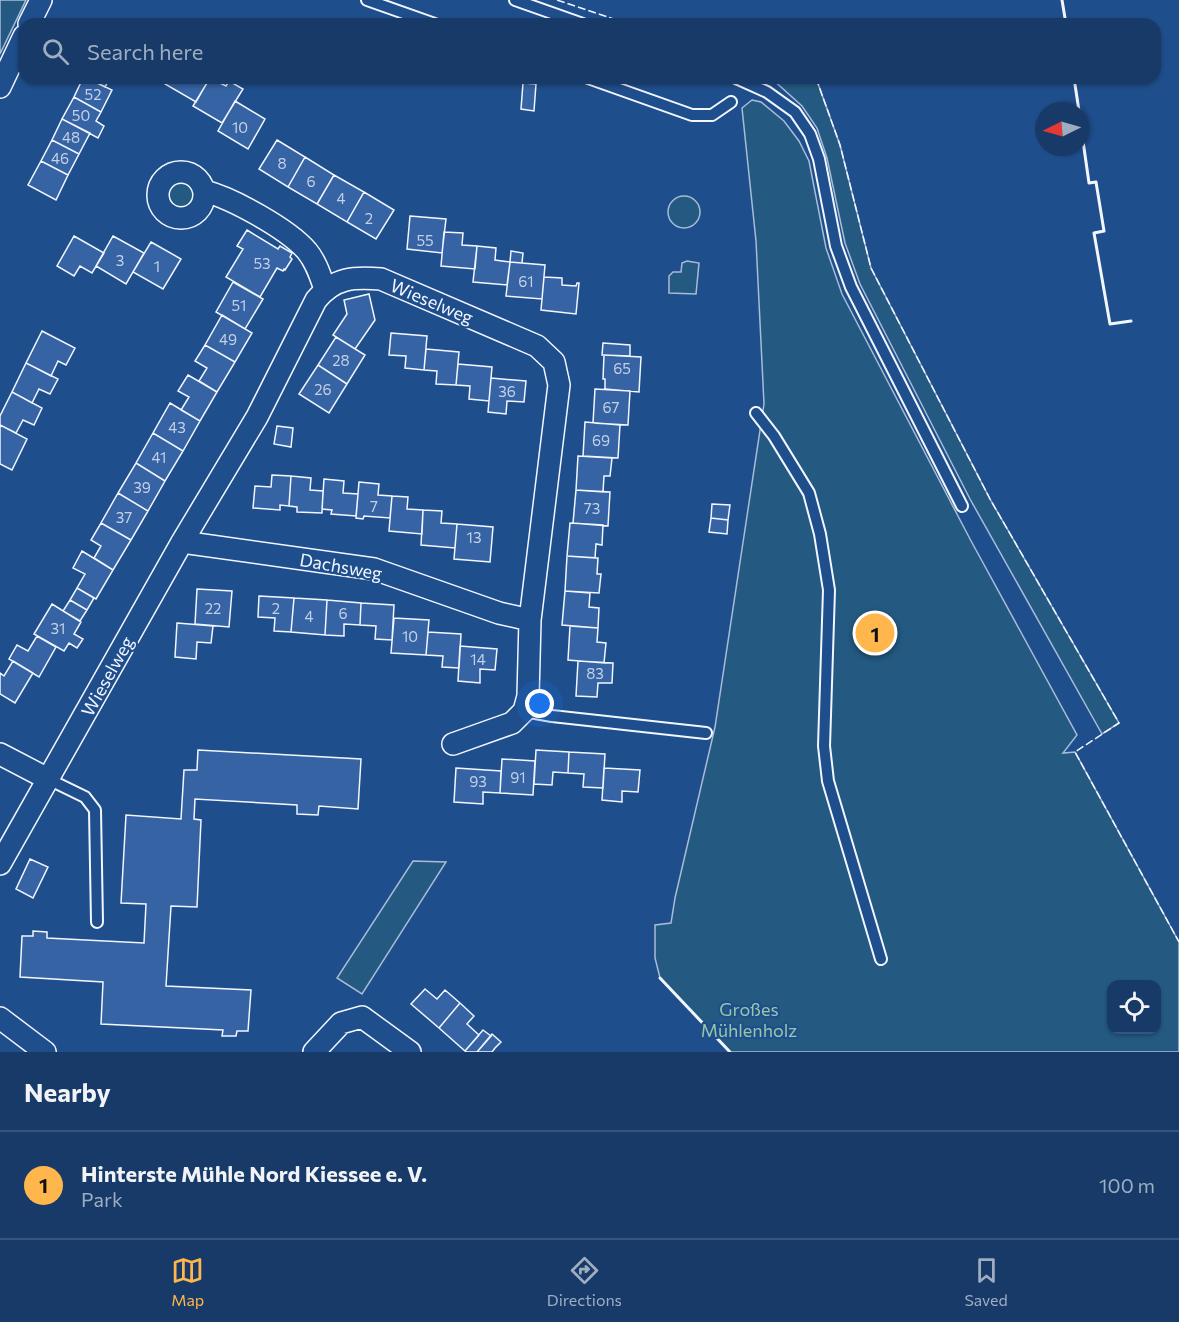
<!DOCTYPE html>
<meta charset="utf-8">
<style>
:root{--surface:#173a69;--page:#244571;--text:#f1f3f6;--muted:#9eadc0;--line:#36547d;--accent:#ffb74d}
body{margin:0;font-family:Commissioner,sans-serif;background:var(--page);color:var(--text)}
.controls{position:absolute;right:18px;bottom:18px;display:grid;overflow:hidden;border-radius:12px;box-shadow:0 2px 4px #0004}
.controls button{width:54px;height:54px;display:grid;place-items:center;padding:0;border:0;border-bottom:2px solid var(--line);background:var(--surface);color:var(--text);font:30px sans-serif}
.compass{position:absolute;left:1035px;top:102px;width:54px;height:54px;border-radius:50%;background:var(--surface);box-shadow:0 2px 4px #0004;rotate:265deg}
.you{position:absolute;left:540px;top:704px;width:21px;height:21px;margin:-15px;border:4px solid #fff;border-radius:50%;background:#1a73e8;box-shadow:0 0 0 9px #1a73e833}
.badge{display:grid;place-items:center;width:39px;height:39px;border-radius:50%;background:var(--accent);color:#111;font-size:20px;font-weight:700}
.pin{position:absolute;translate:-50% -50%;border:3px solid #fff;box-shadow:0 2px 6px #0006}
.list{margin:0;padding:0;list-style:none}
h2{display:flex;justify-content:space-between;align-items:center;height:78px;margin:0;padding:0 24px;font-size:26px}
h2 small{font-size:20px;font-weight:400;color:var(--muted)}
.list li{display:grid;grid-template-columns:39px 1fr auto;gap:18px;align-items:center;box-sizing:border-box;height:108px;padding:0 24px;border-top:2px solid var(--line)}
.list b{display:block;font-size:22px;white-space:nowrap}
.list p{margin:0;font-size:20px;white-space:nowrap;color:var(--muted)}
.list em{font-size:20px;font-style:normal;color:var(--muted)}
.icon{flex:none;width:33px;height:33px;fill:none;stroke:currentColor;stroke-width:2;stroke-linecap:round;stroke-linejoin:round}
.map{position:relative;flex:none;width:1179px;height:1052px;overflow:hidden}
.search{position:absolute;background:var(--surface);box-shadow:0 2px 4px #0004;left:18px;right:18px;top:18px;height:66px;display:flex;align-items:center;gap:15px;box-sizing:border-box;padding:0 21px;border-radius:18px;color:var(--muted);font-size:22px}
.sheet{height:186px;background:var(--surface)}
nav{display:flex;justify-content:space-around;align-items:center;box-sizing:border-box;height:84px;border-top:2px solid var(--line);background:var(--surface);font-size:16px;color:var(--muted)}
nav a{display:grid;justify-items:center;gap:3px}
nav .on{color:var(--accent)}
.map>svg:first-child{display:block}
.green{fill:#245a82;stroke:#a8bbd7;stroke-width:1.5;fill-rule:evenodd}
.building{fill:#3563a3;stroke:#f2f6ff;stroke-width:1.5}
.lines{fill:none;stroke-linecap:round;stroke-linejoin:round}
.lane-casing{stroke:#f2f6ff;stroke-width:14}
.street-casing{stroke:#f2f6ff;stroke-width:24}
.lane{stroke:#1f4e8c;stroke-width:10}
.street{stroke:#1f4e8c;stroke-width:21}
.fence{stroke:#f2f6ff;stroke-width:1.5;stroke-dasharray:8 3;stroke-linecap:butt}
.wall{stroke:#f2f6ff;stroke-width:3}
.labels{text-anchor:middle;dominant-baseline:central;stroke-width:4.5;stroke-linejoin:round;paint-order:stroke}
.number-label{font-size:15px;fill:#c3d1e8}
.street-label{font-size:18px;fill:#f2f6ff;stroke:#1f4e8c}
.park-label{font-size:18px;fill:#97c8a6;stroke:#1f4e8c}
</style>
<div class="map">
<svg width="1179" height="1052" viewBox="0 0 1179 1052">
<rect width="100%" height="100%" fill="#1f4e8c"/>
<path class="green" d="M0,0H26L0,54Z
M771,78H816L840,145L871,268L990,499L1119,723L1102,734L970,499L860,284L845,243L827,158L817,128L802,106Z
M752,100L761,102L784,121L799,141L809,161L826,248L842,294L970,539L1077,735L1063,753L1075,752L1179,942V1052H730L660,978L655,958V925L671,923L675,898L715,727L764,404L756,241L742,108ZM1112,984H1156V1030H1112Z
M165 195a16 16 0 1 1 32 0a16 16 0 1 1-32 0Z
M668 212a16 16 0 1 1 32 0a16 16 0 1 1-32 0Z
M687,261L699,263L696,294L669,293V276L673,272H681L682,263Z
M413,861L446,862L362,994L337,978Z"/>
<path class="building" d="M83,78H87L112,90L101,112L74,97Z
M87,78H110L105,87Z
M168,78H207L209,79L196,102L165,84Z
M210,78L226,86L229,81L243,89L222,123L193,106Z
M523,83L536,84L534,111L521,109Z
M74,97L101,112L96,121L104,126L98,138L62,119Z
M235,101L265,119L248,149L218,131Z
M62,119L90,133L79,154L52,140Z
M52,140L79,154L68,175L41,161Z
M277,140L305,157L288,187L259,169Z
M305,157L334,175L317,204L288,187Z
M41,161L68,175L56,200L28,185Z
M334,175L364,192L347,222L317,204Z
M364,192L394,210L376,239L347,222Z
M410,216L446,219L442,253L407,249Z
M247,230L278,249L280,246L292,253L290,257L292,259L285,270L284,269L283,271L277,268L260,297L226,277L243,249L237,246Z
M444,232L463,233L462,245L477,246L475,269L441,266Z
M74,236L104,253L92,273L80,266L74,276L57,266Z
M113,236L144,253L126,284L96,266Z
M151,242L181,259L163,289L133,272Z
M477,246L496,248L495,260L510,262L507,285L473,282Z
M511,251L523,253L522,263L510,262Z
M510,262L545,265L542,299L506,296Z
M544,277L562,278V285L576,286L577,283H579L576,314L541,310Z
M233,282L263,299L245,329L216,312Z
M369,294L375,320L355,349L333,335L347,314L344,300Z
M222,315L252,333L235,362L205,345Z
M42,331L75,348L66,365L58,361L51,376L26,363Z
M391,333L427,336L424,370L405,368L406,356L389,355Z
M336,337L365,355L347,384L318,365Z
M603,343L630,345V356L602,355Z
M205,345L235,362L217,392L199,381L207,368L195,361Z
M426,349L459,352L456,385L436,384L437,371L424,370Z
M604,355L641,357L639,392L605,389V379H603Z
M26,363L58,379L50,394L39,389L32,403L12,392Z
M458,364L492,367L489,401L469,399L470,386L456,385Z
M318,365L347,384L329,413L299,394Z
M188,375L217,392L200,421L181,410L189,397L178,391Z
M491,378L526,381L524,402L507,401L506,414L488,412Z
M595,389L630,391L628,425L593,423Z
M12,392L42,408L34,425L23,420L16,433L0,425V416Z
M170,403L200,421L183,451L153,433Z
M585,422L620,425L618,458L583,456Z
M0,425L27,439L12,470L0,464Z
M277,426L293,428L291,447L274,444Z
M153,433L183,451L165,481L136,463Z
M578,456L612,458L610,476H604L603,492L576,490Z
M136,463L165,481L148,511L118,493Z
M272,475L291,476L289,506L280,505V510L253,508L255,486L271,487Z
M291,476L311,478L310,490L323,491L322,513L297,512V507L289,506Z
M324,479L344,481L343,493L358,494L356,516L331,514L332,510L322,509Z
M359,482L379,484L378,495L392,496L390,518L364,516L363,519L356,518Z
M576,490L610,492L608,526L573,523Z
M118,493L148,511L131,540L101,523Z
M392,496L408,497L407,509L423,510L422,534L389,531Z
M712,504L730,505L728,520L711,518Z
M423,510L442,511L441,523L457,524L455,548L421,545Z
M711,518L728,520L727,534L709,532Z
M101,523L131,540L113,570L94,558L101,546L91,540Z
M570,523L603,525L602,545L596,544L595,558L567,556Z
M457,524L493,527L490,562L454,559Z
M82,551L113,570L96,599L77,588L85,574L73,568Z
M567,556L598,558L597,574H601L599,593L565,591Z
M77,588L94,598L87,610L70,600Z
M197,589L232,591L229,627L195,624Z
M565,591L590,593L589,607L599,608L598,628L562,625Z
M259,596L294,598L291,632L274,631L275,618L258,617Z
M294,598L327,600L325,635L291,632Z
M70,600L87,610L80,621L63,611Z
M327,600L361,603L360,625L344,624V636L325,635Z
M361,603L394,605L392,640L375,639L376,626L360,625Z
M52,604L81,622L74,634L83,639L77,648L69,643L64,651L34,634Z
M394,618L429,620L426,655L391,653Z
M177,623L213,626L211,643L197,642L196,659L175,657Z
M570,626L598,628L597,642L606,643L604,663L568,660Z
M428,632L461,634L459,668L442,667L443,656L426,655Z
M37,636L56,647L39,677L9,659L17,645L28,651Z
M460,646L497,649L495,670L480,669V683L458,681Z
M13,661L33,673L15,703L0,694V673L4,676Z
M578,661L613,663L612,683H598L597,697L576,696Z
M198,750L361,759L358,809L319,806L318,815L297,814V805L195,799L194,819L201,820L197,907L171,906L166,986L251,990L248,1031H237L236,1036H222L223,1030L101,1024L103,982L20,977L22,936H33V931L47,932V938L144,943L146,904L121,903L126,815L181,819L184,770H197Z
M536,750L569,752L568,773L553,772L552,785L534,784Z
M569,752L605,754L603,788L583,787L584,774L568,773Z
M502,759L535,761L533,795L500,793Z
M456,768L501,771L500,793L483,792V804L454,802Z
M604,768L640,770L638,792L622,791V802L602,800Z
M30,859L48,867L33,898L16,889Z
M425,989L437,999L445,990L460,1003L439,1028L411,1004Z
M460,1003L474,1016L467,1024L479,1035L465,1051L439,1028Z
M483,1030L491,1036L477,1052H466L465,1051Z
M492,1034L501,1042L495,1048L492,1052H477Z"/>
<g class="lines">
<g class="lane-casing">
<path id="lane" d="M367,0L435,24
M515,0L583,24
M588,78L692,115H712L731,102
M736,78L767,92L795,112L810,134L819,159L836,246L851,287L962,506
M756,413L774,436L809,493L820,534L829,590L824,746L828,781L881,959
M524,711L552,716L706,733
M48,779L85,797L95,810L97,922"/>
</g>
<g class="street-casing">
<path id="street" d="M29,24L41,0
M0,87L24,36
M158 195a23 23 0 1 1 46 0a23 23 0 1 1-46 0Z
M204,191C232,198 288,229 307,251C316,262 320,275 325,289
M182,542L374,569L499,613L530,620
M0,754L48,779
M0,864L182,542L257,417L316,300C335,277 354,277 381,279L537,346L554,362L559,385L530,620L528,696L524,711L512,723L453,744
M0,1018L45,1052
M314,1052L341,1023L362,1017L410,1052"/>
</g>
<use href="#lane" class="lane"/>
<use href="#street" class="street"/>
<path class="fence" d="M557,0L629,24
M816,78L840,145L871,268L990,499L1119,723L1075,752L1179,942"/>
<path class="wall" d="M1062,0L1066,24
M1074,78L1079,111
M1080,120L1089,183L1096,182L1104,231L1094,233L1110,324L1131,321
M660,978L730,1052"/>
</g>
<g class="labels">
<g class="number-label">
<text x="93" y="94">52</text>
<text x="81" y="115">50</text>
<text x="240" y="127">10</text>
<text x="71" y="137">48</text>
<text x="60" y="158">46</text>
<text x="282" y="163">8</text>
<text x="311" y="181">6</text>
<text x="341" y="198">4</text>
<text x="369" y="218">2</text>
<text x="425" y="240">55</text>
<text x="120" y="260">3</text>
<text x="262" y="263">53</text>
<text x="157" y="266">1</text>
<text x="526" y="281">61</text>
<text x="239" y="305">51</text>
<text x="228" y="339">49</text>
<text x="341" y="360">28</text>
<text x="622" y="368">65</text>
<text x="323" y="389">26</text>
<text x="507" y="391">36</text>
<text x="611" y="407">67</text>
<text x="177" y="427">43</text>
<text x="601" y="440">69</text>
<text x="159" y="457">41</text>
<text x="142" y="487">39</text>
<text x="374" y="506">7</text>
<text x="592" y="508">73</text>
<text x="124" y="517">37</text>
<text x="474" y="537">13</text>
<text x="213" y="608">22</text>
<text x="276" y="608">2</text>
<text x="343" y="613">6</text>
<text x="309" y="616">4</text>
<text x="58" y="628">31</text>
<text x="410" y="636">10</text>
<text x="478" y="659">14</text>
<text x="595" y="673">83</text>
<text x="518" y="777">91</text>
<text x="478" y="781">93</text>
</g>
<g class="street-label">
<text transform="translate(432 301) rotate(23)">Wieselweg</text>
<text transform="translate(341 566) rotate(10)">Dachsweg</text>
<text transform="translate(107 676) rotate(-61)">Wieselweg</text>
</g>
<g class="park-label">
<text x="749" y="1009">Großes<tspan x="749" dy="21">Mühlenholz</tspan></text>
</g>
</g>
</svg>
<div class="controls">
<button><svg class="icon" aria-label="locate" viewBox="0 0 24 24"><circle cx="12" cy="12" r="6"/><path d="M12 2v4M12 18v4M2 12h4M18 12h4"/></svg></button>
</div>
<svg class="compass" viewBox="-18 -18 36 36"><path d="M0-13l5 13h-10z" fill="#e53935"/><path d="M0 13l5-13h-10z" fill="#9eadc0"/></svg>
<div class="you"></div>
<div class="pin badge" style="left:875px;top:633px">1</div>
<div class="search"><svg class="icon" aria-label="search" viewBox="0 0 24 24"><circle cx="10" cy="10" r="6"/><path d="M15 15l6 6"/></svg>Search here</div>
</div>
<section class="sheet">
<h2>Nearby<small></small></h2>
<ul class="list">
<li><span class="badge">1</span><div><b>Hinterste Mühle Nord Kiessee e. V.</b><p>Park</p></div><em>100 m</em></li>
</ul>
</section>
<nav>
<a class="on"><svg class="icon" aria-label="map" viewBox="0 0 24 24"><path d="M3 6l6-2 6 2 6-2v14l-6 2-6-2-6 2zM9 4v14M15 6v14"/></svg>Map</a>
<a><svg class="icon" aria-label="directions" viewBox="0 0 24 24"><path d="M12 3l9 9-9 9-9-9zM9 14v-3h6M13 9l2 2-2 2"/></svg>Directions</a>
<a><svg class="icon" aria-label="saved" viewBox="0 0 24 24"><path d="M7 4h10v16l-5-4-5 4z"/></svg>Saved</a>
</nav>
